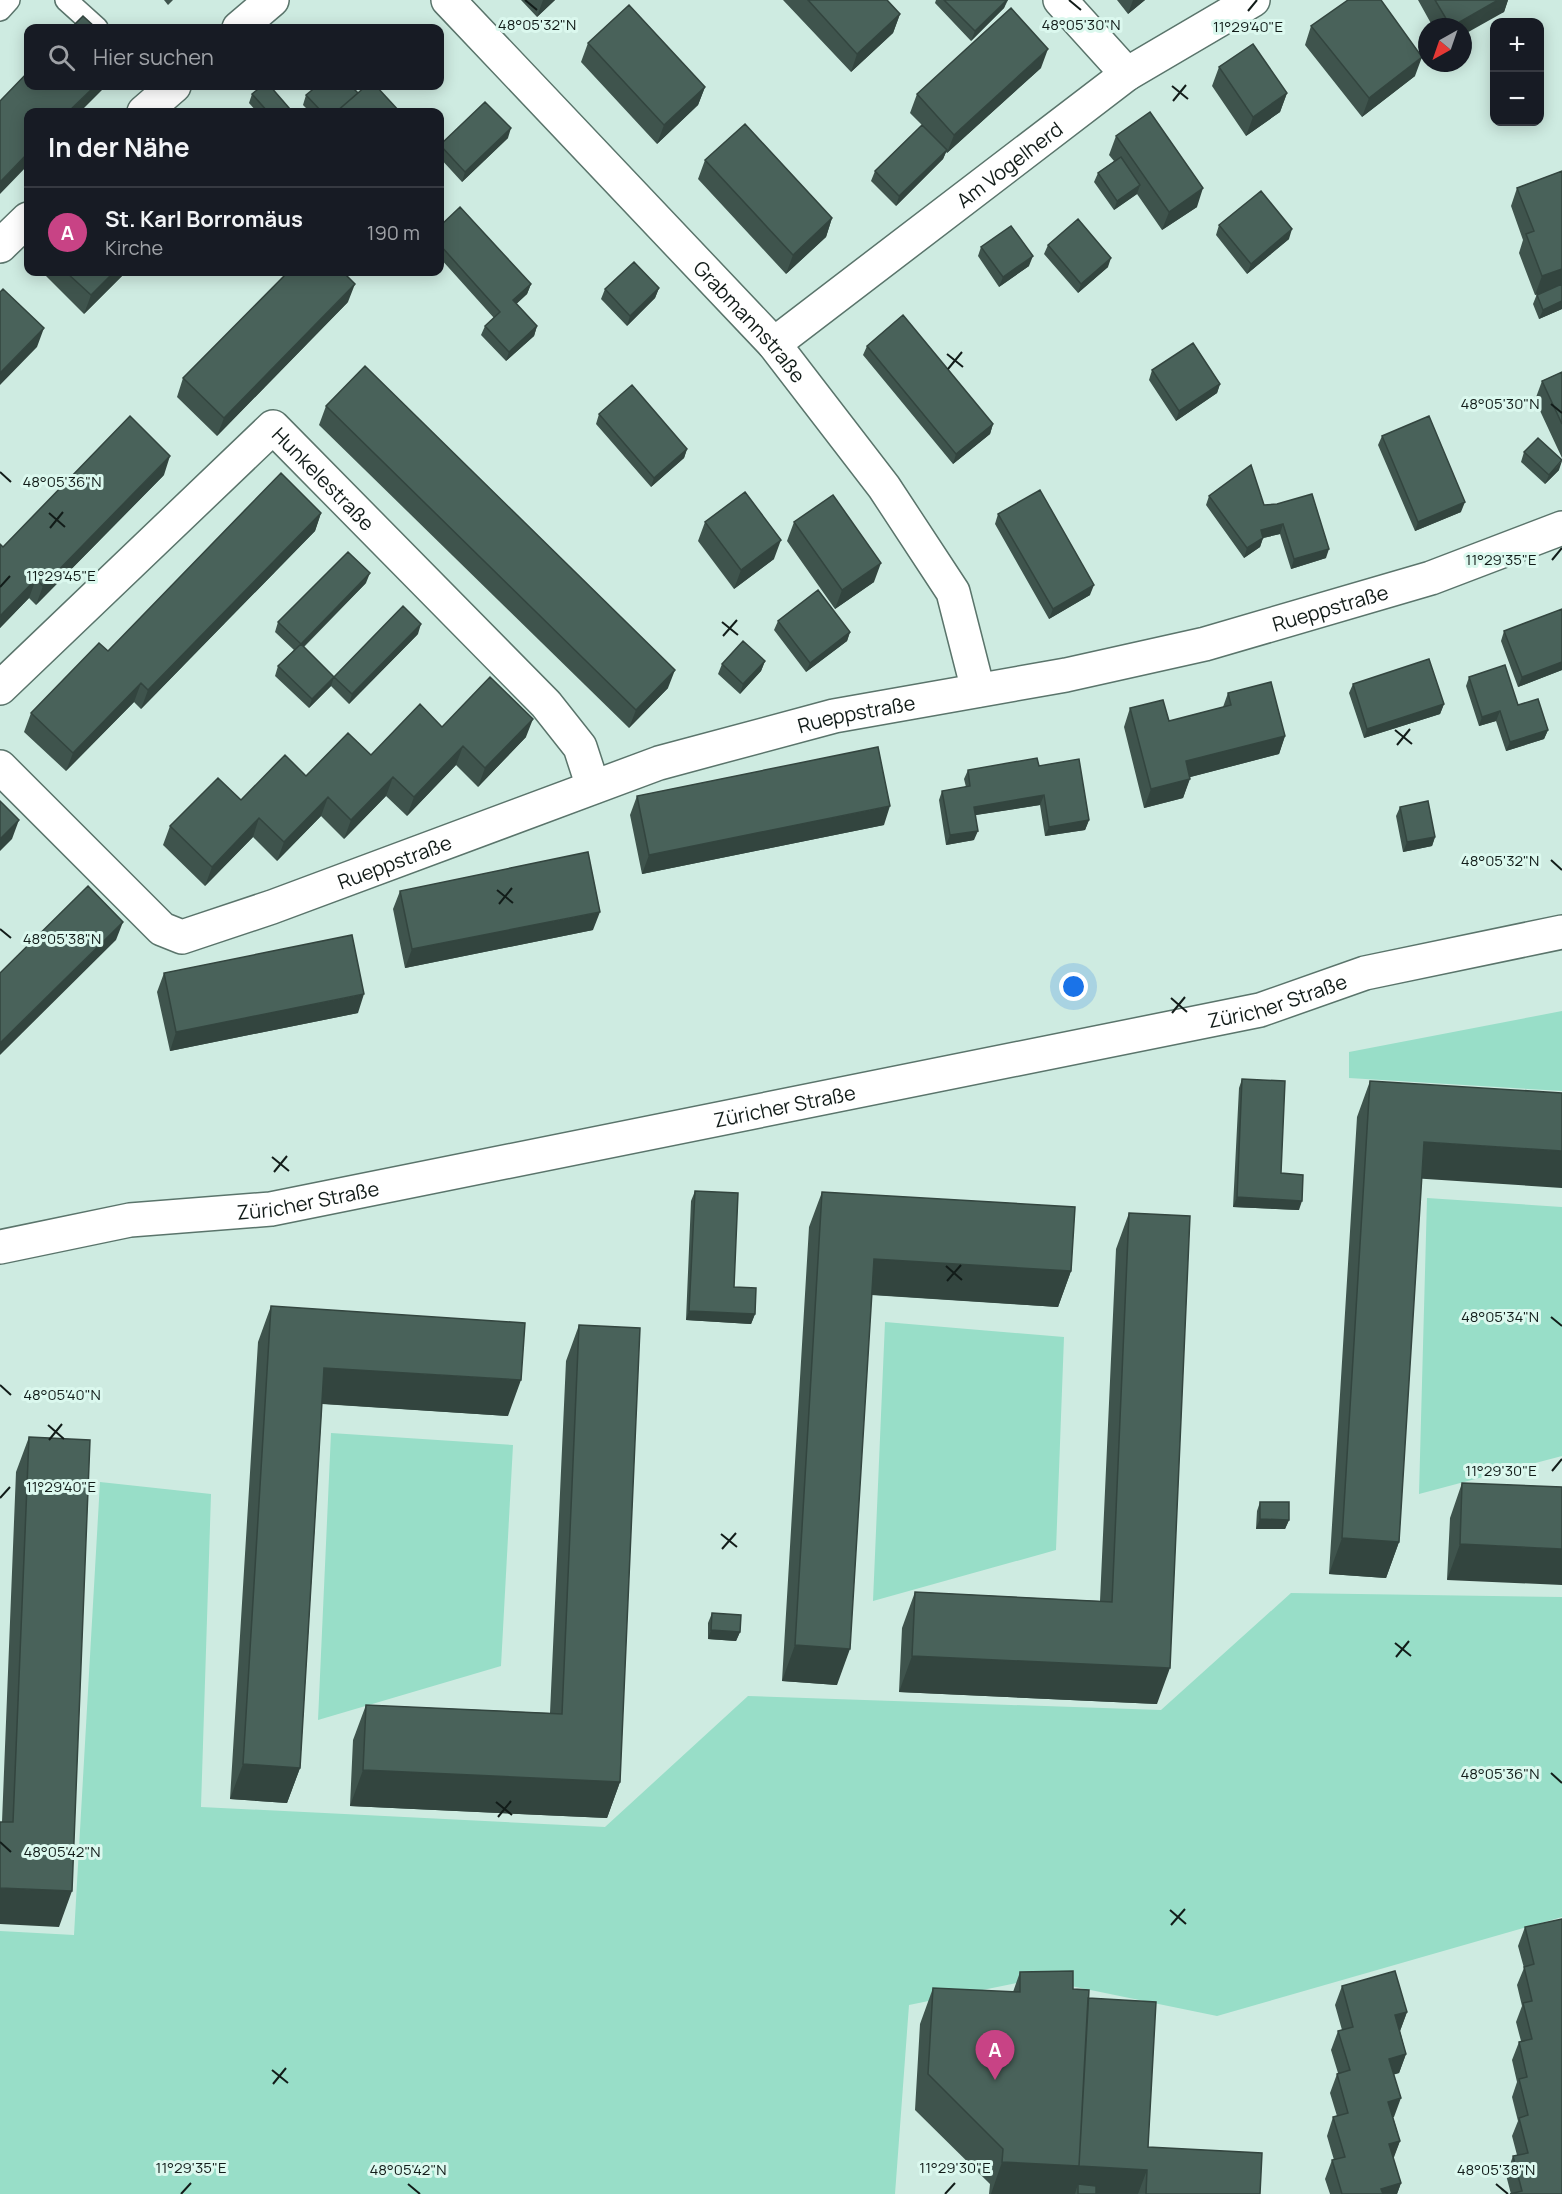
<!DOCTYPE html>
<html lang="de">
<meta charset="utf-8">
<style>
:root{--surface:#171b24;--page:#20242c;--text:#f1f3f6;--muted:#9ea1a6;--line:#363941;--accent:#c84385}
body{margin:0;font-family:Manrope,sans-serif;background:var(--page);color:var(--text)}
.controls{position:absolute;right:18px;top:18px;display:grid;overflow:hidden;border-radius:12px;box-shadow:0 3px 15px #0003}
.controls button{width:54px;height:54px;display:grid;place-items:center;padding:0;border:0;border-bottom:2px solid var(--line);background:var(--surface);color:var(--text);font:30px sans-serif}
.compass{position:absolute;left:1418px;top:18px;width:54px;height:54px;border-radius:50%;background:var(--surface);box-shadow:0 3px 15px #0003;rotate:220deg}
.you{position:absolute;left:1074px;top:987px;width:21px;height:21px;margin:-15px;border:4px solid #fff;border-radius:50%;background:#1a73e8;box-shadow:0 0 0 9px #1a73e833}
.badge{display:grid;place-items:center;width:39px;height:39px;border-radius:50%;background:var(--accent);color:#fff;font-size:20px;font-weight:700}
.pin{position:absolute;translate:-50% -50px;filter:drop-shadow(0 2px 3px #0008)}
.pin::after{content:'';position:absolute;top:32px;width:21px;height:18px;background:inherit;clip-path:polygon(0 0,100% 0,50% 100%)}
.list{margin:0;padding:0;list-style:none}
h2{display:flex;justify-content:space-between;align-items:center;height:78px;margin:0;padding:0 24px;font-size:26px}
h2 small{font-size:20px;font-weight:400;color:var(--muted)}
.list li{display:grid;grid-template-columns:39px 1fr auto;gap:18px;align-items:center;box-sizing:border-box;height:90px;padding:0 24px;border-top:2px solid var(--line)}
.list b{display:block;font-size:22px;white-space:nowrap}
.list p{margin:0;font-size:20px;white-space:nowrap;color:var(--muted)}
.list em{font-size:20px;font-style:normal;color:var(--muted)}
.icon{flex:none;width:33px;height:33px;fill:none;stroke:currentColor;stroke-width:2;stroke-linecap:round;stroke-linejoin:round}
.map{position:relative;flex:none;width:1562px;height:2194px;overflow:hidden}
.search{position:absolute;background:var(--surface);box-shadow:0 3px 15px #0003;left:24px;top:24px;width:420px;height:66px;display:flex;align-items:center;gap:15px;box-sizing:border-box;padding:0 21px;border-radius:12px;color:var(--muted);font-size:22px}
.panel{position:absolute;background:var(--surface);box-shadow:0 3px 15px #0003;left:24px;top:108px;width:420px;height:168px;border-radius:12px}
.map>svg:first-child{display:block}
.green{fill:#98dec8}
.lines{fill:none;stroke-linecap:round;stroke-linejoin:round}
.lane-casing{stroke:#5a746b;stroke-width:24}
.street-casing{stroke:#5a746b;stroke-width:36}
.lane{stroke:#fff;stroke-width:21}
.street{stroke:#fff;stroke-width:33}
.wall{fill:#3f544d}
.shaded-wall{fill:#33453f}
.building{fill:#49625a;stroke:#33453f;stroke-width:1.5}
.ticks{fill:none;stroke:#121c19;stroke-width:2}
.labels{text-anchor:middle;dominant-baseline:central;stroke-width:6;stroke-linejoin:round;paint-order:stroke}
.street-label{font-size:20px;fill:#121c19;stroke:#dbf8ee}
.ticks-label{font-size:15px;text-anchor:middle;fill:#121c19;stroke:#dbf8ee;stroke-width:6;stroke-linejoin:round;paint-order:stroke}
</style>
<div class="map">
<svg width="1562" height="2194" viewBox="0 0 1562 2194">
<rect width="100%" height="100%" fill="#ceebe1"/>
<path class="green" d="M1562,1011V1091L1349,1078V1052Z
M1427,1198L1562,1207V1456L1419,1494Z
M885,1322L1064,1337L1056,1550L873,1601Z
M331,1433L513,1445L501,1666L318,1720Z
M100,1482L211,1494L201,1807L605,1827L748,1696L1161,1710L1291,1593L1562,1597V1917L1217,2016L1037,1979L909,2005L895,2194H0V1931L74,1935Z"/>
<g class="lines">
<g class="lane-casing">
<path id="lane" d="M66,0L97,28
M0,10L9,0"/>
</g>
<g class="street-casing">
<g id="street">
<path id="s1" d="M448,0L774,344L884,487L953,592L978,690"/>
<path d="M1060,0L1127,74"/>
<path d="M239,28L272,0"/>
<path d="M144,112L174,86"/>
<path d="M0,246L28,219"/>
<path id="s2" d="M774,344L1127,74L1253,0"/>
<path id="s3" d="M0,688L273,427L546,704L580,747L593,787"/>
<path id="s4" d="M0,767L162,929L182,937L272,907L659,763L834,716L1066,675L1205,644L1431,578L1562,528"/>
<path id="s5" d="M0,1247L130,1220L271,1209L1260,1010L1365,973L1562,932"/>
</g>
</g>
<use href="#lane" class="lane"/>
<use href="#street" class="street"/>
</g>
<path class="wall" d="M164,0H173L168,5Z
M521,0H555L537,17Z
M783,0H887L900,14L893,33L851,72Z
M936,0H1008L1004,8L971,41L935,3Z
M1117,0H1145L1128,14Z
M1418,0H1508L1504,12L1463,27H1433Z
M1311,26L1415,76L1362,117L1305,45Z
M588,43L705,87L698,105L657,144L581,62Z
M1219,67L1287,93L1280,112L1246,136L1212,86Z
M1041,68L947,153L946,152L943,159L896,206L871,181L875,171L922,125L910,113L917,94Z
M358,93L400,112H310L303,105L306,95Z
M252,94L289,108L288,112H257L249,103Z
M1116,136L1197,207L1162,230L1137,194L1114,210L1094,182L1098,173L1114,161L1109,155Z
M508,138L462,182L440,158V145Z
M705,160L832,218L826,237L786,274L698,179Z
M1562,171V309L1539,319L1533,304L1537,294L1535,295L1519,253L1523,240L1511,206L1517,188Z
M1219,225L1289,239L1247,274L1216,235Z
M440,226L531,284L527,294L516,304L537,326L534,336L506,361L481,335L485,326L494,318L440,258Z
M1048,245L1108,267L1078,293L1044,254Z
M981,247L1029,266L999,287L978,256Z
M45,272H126L84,314L44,274Z
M659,288L655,298L627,326L601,299L605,289Z
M348,302L217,436L177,397L183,378Z
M867,346L993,424L990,434L953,464L863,355Z
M1152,370L1220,384L1217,393L1176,421L1149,380Z
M1562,372V458L1535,400L1542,381Z
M326,406L668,688L629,728L319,425Z
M599,414L687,449L684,458L651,487L596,424Z
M1382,436L1461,512L1415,531L1378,445Z
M1524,452L1559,470L1545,484L1521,462Z
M164,475L36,605L29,598L0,628V544L3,547Z
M1209,496L1264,505L1326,558L1291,569L1280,534L1263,538L1260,547L1244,558L1206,505Z
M321,513L315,531L141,709L134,702L66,771L24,732L31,713L108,651Z
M998,514L1090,595L1049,619L995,524Z
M705,522L774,559L734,589L698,541Z
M794,522L874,582L835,609L787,541Z
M366,583L304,647L334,677L331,686L309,708L275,676L278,666L294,650L275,632L278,622Z
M1562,609V670L1518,687L1501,641L1504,631Z
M778,621L850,632L847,641L806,672L774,630Z
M418,634L349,704L331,686L334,677Z
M765,661L761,671L740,694L718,674L722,664Z
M1469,677L1518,705L1548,730L1544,739L1506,751L1496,721L1479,726L1466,686Z
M1353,684L1444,704L1440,714L1364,738L1349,693Z
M1228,693L1285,736L1279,754L1190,777L1183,798L1144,808L1124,727L1130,708L1169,721L1223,707Z
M442,727L526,737L478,787L456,765L407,816L386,796L344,839L321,816L277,861L253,837L205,886L163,845L170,826L306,776L371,755Z
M1039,766L1089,820L1085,830L1045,836L1040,805L975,815L974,840L946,845L939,800L942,791L966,787L964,779L968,770Z
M637,796L884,825L642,874L630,815Z
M1400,807L1435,837L1432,846L1403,852L1396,816Z
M400,891L593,930L405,968L393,909Z
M164,973L358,1013L170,1051L157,992Z
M1242,1079L1281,1173L1299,1210L1233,1207L1239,1088Z
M1370,1081L1421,1178L1399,1542L1386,1578L1329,1574L1357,1117Z
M695,1191L734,1287L755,1314L751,1324L686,1320L691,1201Z
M822,1192L1071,1271L1058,1307L871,1295L837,1685L782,1681L809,1227Z
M1129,1213L1157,1704L899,1692L902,1628L915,1592L1100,1601L1116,1249Z
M271,1306L508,1416L322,1404L300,1768L287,1803L230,1799L258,1342Z
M579,1325L620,1782L607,1818L350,1806L353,1740L366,1705L550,1713L566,1361Z
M29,1437L59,1927L2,1822L16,1472Z
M1462,1483L1562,1487L1447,1580L1450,1518Z
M1260,1502L1289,1520L1285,1529H1256L1257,1511Z
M712,1613L740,1632L736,1641L708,1639V1623Z
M1562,1919V2194H1511L1506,2175L1513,2156L1517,2155L1512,2136L1518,2121L1512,2097L1517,2082L1512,2060L1519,2042L1521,2041L1516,2022L1522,2006L1517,1985L1524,1968L1518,1946L1525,1927Z
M1020,1972L1073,1989L1088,1998L1148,2147L1260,2194H989L990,2184L915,2110L920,2024L933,1988L1013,1992Z
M1342,1986L1407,2012L1400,2031L1406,2054L1399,2073L1394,2074V2117H1393L1400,2141L1393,2158L1401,2183L1397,2194H1330L1325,2179L1332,2160H1334L1327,2136L1333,2117L1337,2116L1330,2093L1337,2074L1338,2073L1331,2050L1338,2031L1342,2030L1335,2005Z"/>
<path class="shaded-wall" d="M543,0H555L537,17Z
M1007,0L1004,8L971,41L975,31Z
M1133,0H1145L1128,14Z
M1498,0H1508L1504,12L1463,35V27H1451Z
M900,14L893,33L851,72L857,54Z
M1048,49L1041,68L947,153L954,135Z
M1422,57L1415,76L1362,117L1369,98Z
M95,86H106L80,112H68Z
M705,87L698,105L657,144L664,125Z
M1287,93L1280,112L1246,136L1253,117Z
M511,128L508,138L462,182L465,172Z
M947,150L943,159L896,206L899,196Z
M28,153V165L0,194V182Z
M1140,185L1137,194L1114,210L1117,201Z
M1203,188L1197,207L1162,230L1169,212Z
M832,218L826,237L786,274L793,255Z
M1292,229L1289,239L1247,274L1251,264Z
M1033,256L1029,266L999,287L1003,277Z
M1111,258L1108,267L1078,293L1081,284Z
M1562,269V285L1535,295L1542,276Z
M114,272H126L84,314L91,295Z
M355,284L348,302L217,436L224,418Z
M531,284L527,294L510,310L513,300Z
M659,288L655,298L627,326L630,316Z
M1562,301V309L1539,319L1543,310Z
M537,326L534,336L506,361L509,352Z
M44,328L37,347L0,385V373Z
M1220,384L1217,393L1176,421L1179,411Z
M993,424L990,434L953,464L956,454Z
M687,449L684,458L651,487L654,478Z
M170,456L164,475L36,605L43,586Z
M1562,461L1559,470L1545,484L1549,475Z
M1465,502L1461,512L1415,531L1418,522Z
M321,513L315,531L141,709L148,690Z
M1283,524L1280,534L1263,538L1260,547L1244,558L1247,548L1261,530Z
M781,540L774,559L734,589L741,570Z
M1329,549L1326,558L1291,569L1294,559Z
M881,563L874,582L835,609L842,590Z
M370,573L366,583L297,653L301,644Z
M36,579L29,598L0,628V616Z
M1094,585L1090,595L1049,619L1053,609Z
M421,624L418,634L349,704L352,694Z
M850,632L847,641L806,672L810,663Z
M765,661L761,671L740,694L743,684Z
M1562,662V670L1518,687L1522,677Z
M675,670L668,688L629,728L636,710Z
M334,677L331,686L309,708L312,699Z
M141,683L134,702L66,771L73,753Z
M1444,704L1440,714L1364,738L1367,729Z
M1500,711L1496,721L1479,726L1482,717Z
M533,719L526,737L478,787L485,768Z
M1548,730L1544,739L1506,751L1510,742Z
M1285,736L1279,754L1179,780L1186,761Z
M463,746L456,765L407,816L414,797Z
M393,777L386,796L344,839L351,820Z
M1190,779L1183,798L1144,808L1151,789Z
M1044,795L1040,805L970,816L974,807Z
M328,797L321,816L277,861L284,842Z
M890,806L884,825L642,874L649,855Z
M259,818L253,837L205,886L212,867Z
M19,820L12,839L0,851V839Z
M1089,820L1085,830L1045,836L1049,827Z
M978,831L974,840L946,845L950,835Z
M1435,837L1432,846L1403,852L1407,842Z
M600,912L593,930L405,968L412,949Z
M123,922L116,940L0,1055V1043Z
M364,994L358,1013L170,1051L176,1032Z
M1424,1142L1562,1151V1188L1411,1178Z
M1237,1197L1302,1201L1299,1210L1233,1207Z
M874,1259L1071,1271L1058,1307L861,1294Z
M689,1311L755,1314L751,1324L686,1320Z
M324,1368L521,1380L508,1416L311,1403Z
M1260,1519L1289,1520L1285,1529H1256Z
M1342,1538L1399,1542L1386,1578L1329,1574Z
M1460,1544L1562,1549V1585L1447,1580Z
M711,1630L740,1632L736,1641L708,1639Z
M795,1645L850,1649L837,1685L782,1681Z
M912,1656L1170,1668L1157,1704L899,1692Z
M243,1764L300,1768L287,1803L230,1799Z
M363,1770L620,1782L607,1818L350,1806Z
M0,1888L72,1891L59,1927L0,1924Z
M1407,2012L1400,2031L1388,2034L1395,2015Z
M1406,2054L1399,2073L1383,2078L1389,2059Z
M1401,2098L1394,2117L1382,2120L1388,2102Z
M1400,2141L1393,2160L1389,2144Z
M1002,2162L1079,2166L1147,2170L1138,2194H1078V2184L1075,2194H991Z
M1401,2183L1397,2194H1379L1381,2189Z"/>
<path class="building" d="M808,0H887L900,14L857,54Z
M944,0H1007L975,31Z
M1348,0H1381L1422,57L1369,98L1311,26Z
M1435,0H1498L1451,27Z
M629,5L705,87L664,125L588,43Z
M1011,8L1048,49L954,135L917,94Z
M83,16L96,28H71Z
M1253,44L1287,93L1253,117L1219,67Z
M28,72V86H95L68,112H28V153L0,182V101Z
M262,86H270L289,108L284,112H268L252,94Z
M317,86H351L358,93L336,112H322L306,95Z
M366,86H376L400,112H336Z
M485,102L511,128L465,172L440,145Z
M1150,112L1203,188L1169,212L1116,136Z
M745,124L832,218L793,255L705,160Z
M922,125L947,150L899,196L875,171Z
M1121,157L1140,185L1117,201L1098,173Z
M1562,171V269L1542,276L1526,234L1534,231L1517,188Z
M1261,191L1292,229L1251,264L1219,225Z
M460,207L531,284L513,300L537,326L509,352L485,326L500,312L440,245V226Z
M1078,219L1111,258L1081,284L1048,245Z
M1011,226L1033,256L1003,277L981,247Z
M634,262L659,288L630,316L605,289Z
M66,272H114L91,295Z
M288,272H343L355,284L224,418L183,378Z
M1562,284V301L1543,310L1537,295Z
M3,289L44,328L0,373V292Z
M903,315L993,424L956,454L867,346Z
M1193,343L1220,384L1179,411L1152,370Z
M365,366L675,670L636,710L326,406Z
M1562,372V424L1542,381Z
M632,385L687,449L654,478L599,414Z
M130,416L170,456L43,586L36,579L0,616V544L3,547Z
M1429,416L1465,502L1418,522L1382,436Z
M1538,438L1562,460L1549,475L1524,452Z
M1251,465L1264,505L1277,504L1312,494L1329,549L1294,559L1283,524L1261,530L1263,538L1247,548L1209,496Z
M281,473L321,513L148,690L141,683L73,753L31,713L99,643L108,651Z
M1040,490L1094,585L1053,609L998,514Z
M745,492L781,540L741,570L705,522Z
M833,495L881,563L842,590L794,522Z
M348,552L370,573L301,644L278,622Z
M818,590L850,632L810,663L778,621Z
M403,606L421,624L352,694L334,677Z
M1562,609V662L1522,677L1504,631Z
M743,641L765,661L743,684L722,664Z
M301,644L334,677L312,699L278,666Z
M1429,659L1444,704L1367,729L1353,684Z
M1505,665L1518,705L1538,699L1548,730L1510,742L1500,711L1482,717L1469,677Z
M490,677L533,719L485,768L463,746L414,797L393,777L351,820L328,797L284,842L259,818L212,867L170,826L218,778L241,800L285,755L306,776L348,733L371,755L420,704L442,727Z
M1271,682L1285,736L1186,761L1190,779L1151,789L1130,708L1163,700L1169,721L1231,705L1228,693Z
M878,747L890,806L649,855L637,796Z
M1037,758L1039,766L1079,759L1089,820L1049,827L1044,795L974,807L978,831L950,835L942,791L970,786L968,770Z
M0,801L19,820L0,839Z
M1428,801L1435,837L1407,842L1400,807Z
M588,852L600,912L412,949L400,891Z
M88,886L123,922L0,1043V973Z
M352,935L364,994L176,1032L164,973Z
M1242,1079L1285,1081L1281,1173L1303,1175L1302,1201L1237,1197Z
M1370,1081L1562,1093V1151L1424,1142L1399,1542L1342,1538Z
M695,1191L738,1193L734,1287L756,1288L755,1314L689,1311Z
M822,1192L1075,1207L1071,1271L874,1259L850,1649L795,1645Z
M1129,1213L1190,1216L1170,1668L912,1656L915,1592L1112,1602Z
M271,1306L525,1323L521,1380L324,1368L300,1768L243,1764Z
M579,1325L640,1328L620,1782L363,1770L366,1705L562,1714Z
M29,1437L90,1440L72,1891L0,1888V1822H13Z
M1462,1483L1562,1487V1549L1460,1544Z
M1260,1502H1289V1520L1260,1519Z
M712,1613L741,1615L740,1632L711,1630Z
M1562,1919V2194H1510L1522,2191L1513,2156L1528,2153L1519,2118L1528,2115L1519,2079L1527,2077L1519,2042L1532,2039L1523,2003L1532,2001L1524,1967L1534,1964L1525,1927Z
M1073,1971V1989L1089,1990L1079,2166L1002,2162L1003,2149L928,2074L933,1988L1020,1992V1972Z
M1395,1971L1407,2012L1395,2015L1406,2054L1389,2059L1401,2098L1388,2102L1400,2141L1389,2144L1401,2183L1381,2189L1383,2194H1342L1332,2160L1345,2157L1333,2117L1348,2113L1337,2074L1350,2070L1338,2031L1353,2027L1342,1986Z
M1088,1998L1156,2002L1148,2147L1262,2153L1260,2194H1146L1147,2170L1079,2166Z
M1078,2184L1096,2186V2194H1078Z"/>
<path class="ticks" d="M525,0L537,10M1069,0L1081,10M1248,11L1257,0M1172,86L1188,99M1173,101L1186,85M947,354L963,367M948,369L962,352M1551,404L1562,413M0,472L11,482M49,513L65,527M50,528L63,512M1552,560L1562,548M0,587L10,576M722,622L738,635M723,636L737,620M1395,730L1412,744M1397,745L1410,729M1551,860L1562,870M497,890L513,903M499,904L512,888M0,929L11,938M1171,998L1187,1012M1172,1013L1185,997M272,1157L289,1171M274,1172L287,1156M946,1266L962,1280M947,1281L961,1265M1551,1317L1562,1326M0,1385L11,1395M48,1425L64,1439M49,1440L62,1424M1552,1471L1562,1459M0,1498L10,1487M721,1534L737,1547M722,1549L736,1533M1395,1643L1411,1656M1396,1657L1409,1641M1551,1773L1562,1783M496,1802L512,1815M498,1817L511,1801M0,1842L11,1852M1170,1910L1186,1924M1171,1925L1185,1909M272,2070L288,2083M273,2084L286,2068M408,2184L420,2194M1496,2184L1508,2194M181,2194L191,2183M945,2194L955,2183"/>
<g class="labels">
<g class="street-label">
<text stroke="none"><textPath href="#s2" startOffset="296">Am Vogelherd</textPath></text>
<text stroke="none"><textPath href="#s1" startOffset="441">Grabmannstraße</textPath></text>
<text stroke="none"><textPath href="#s3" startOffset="450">Hunkelestraße</textPath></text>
<text stroke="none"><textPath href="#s4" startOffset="1448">Rueppstraße</textPath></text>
<text stroke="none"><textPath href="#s4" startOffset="962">Rueppstraße</textPath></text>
<text stroke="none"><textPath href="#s4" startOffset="476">Rueppstraße</textPath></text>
<text stroke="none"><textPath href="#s5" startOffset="1302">Züricher Straße</textPath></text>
<text stroke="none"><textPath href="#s5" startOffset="798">Züricher Straße</textPath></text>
<text stroke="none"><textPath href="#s5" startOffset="312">Züricher Straße</textPath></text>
</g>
</g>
<g class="ticks-label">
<text x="537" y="30">48°05'32"N</text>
<text x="1081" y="30">48°05'30"N</text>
<text x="1248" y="32">11°29'40"E</text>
<text x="1500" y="409">48°05'30"N</text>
<text x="62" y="487">48°05'36"N</text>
<text x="1501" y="565">11°29'35"E</text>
<text x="61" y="581">11°29'45"E</text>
<text x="1500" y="866">48°05'32"N</text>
<text x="62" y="944">48°05'38"N</text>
<text x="1500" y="1322">48°05'34"N</text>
<text x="62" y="1400">48°05'40"N</text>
<text x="1501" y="1476">11°29'30"E</text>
<text x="61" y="1492">11°29'40"E</text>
<text x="1500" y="1779">48°05'36"N</text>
<text x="62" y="1857">48°05'42"N</text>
<text x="191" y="2173">11°29'35"E</text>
<text x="955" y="2173">11°29'30"E</text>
<text x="408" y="2175">48°05'42"N</text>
<text x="1496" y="2175">48°05'38"N</text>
</g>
</svg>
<div class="controls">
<button>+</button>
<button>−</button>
</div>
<svg class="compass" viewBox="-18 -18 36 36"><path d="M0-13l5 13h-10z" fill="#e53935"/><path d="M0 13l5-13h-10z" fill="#9ea1a6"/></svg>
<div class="you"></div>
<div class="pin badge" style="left:995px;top:2080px">A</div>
<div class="search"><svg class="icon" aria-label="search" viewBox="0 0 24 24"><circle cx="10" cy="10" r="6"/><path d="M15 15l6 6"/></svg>Hier suchen</div>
<section class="panel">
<h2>In der Nähe<small></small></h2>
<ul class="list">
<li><span class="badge">A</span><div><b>St. Karl Borromäus</b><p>Kirche</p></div><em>190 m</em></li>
</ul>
</section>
</div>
